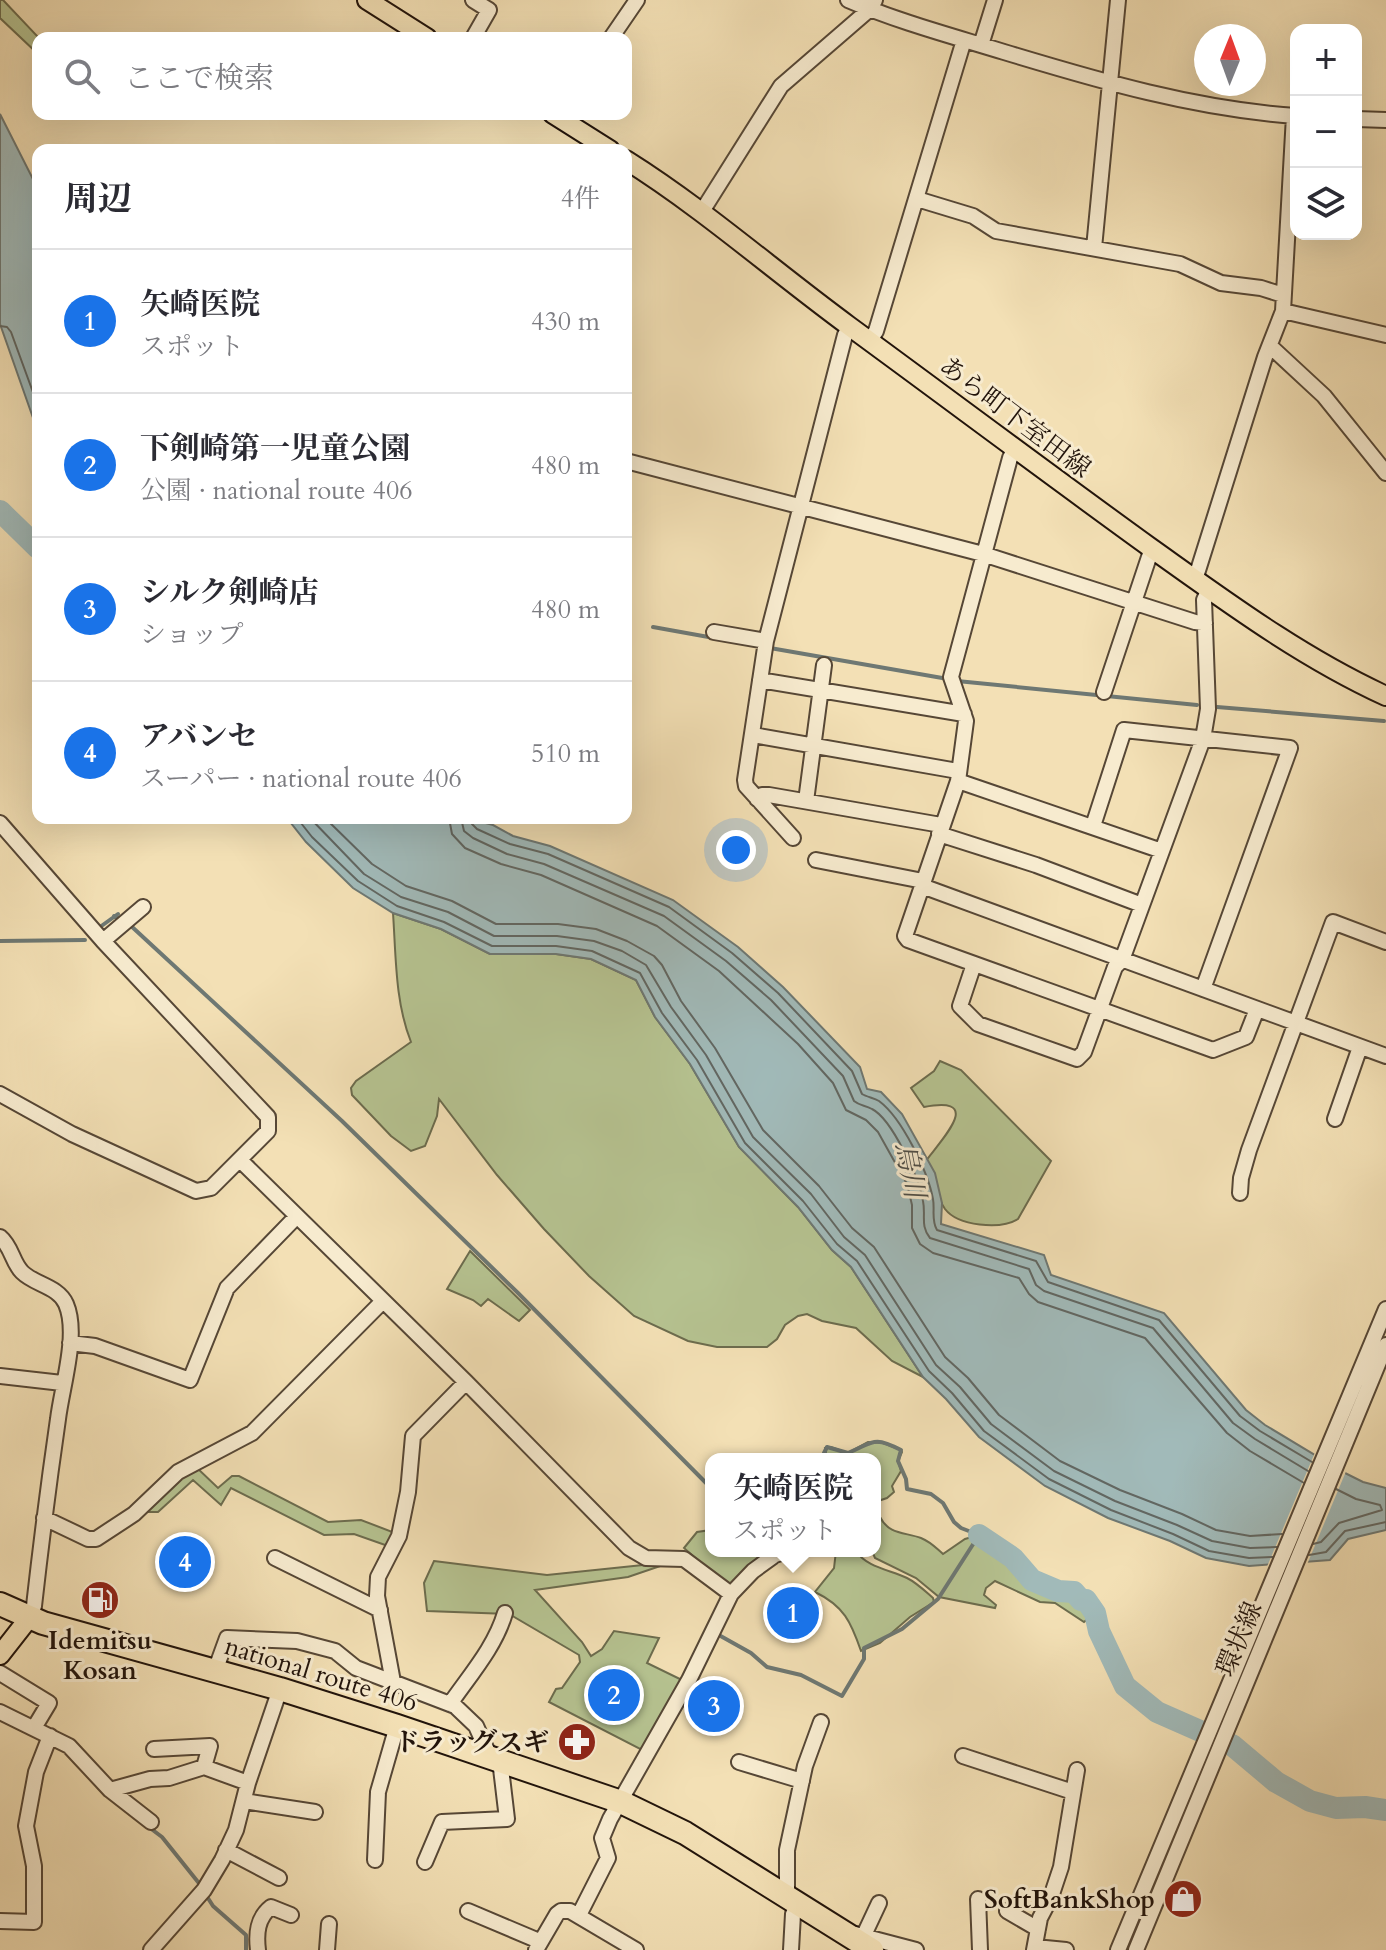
<!DOCTYPE html>
<html lang="ja">
<meta charset="utf-8">
<style>
:root{--surface:#fff;--page:#f7f7f7;--text:#2b2b33;--muted:#7c7c81;--line:#e1e1e2;--accent:#1a73e8}
body{margin:0;font-family:Cardo,"Noto Serif JP",serif;background:var(--page);color:var(--text)}
.controls{position:absolute;right:24px;top:24px;display:grid;overflow:hidden;border-radius:16px;box-shadow:0 8px 32px #0002}
.controls button{width:72px;height:72px;display:grid;place-items:center;padding:0;border:0;border-bottom:2px solid var(--line);background:var(--surface);color:var(--text);font:40px sans-serif}
.compass{position:absolute;left:1194px;top:24px;width:72px;height:72px;border-radius:50%;background:var(--surface);box-shadow:0 8px 32px #0002;rotate:1deg}
.you{position:absolute;left:736px;top:850px;width:28px;height:28px;margin:-20px;border:6px solid #fff;border-radius:50%;background:#1a73e8;box-shadow:0 0 0 12px #1a73e833}
.badge{display:grid;place-items:center;width:52px;height:52px;border-radius:50%;background:var(--accent);color:#fff;font-size:26px;font-weight:700}
.pin{position:absolute;translate:-50% -50%;border:4px solid #fff;box-shadow:0 2px 8px #0006}
.popup{position:absolute;left:705px;top:1453px;width:176px;height:104px;box-sizing:border-box;display:grid;place-content:center;border-radius:16px;background:var(--surface);filter:drop-shadow(0 2px 6px #0005);font-size:26px;white-space:nowrap;color:var(--muted)}
.popup b{font-size:30px;color:var(--text)}
.popup::after{content:'';position:absolute;left:50%;top:100%;margin-left:-16px;border:16px solid transparent;border-top-color:var(--surface)}
.list{margin:0;padding:0;list-style:none}
h2{display:flex;justify-content:space-between;align-items:center;height:104px;margin:0;padding:0 32px;font-size:34px}
h2 small{font-size:26px;font-weight:400;color:var(--muted)}
.list li{display:grid;grid-template-columns:52px 1fr auto;gap:24px;align-items:center;box-sizing:border-box;height:144px;padding:0 32px;border-top:2px solid var(--line)}
.list b{display:block;font-size:30px;white-space:nowrap}
.list p{margin:0;font-size:26px;white-space:nowrap;color:var(--muted)}
.list em{font-size:26px;font-style:normal;color:var(--muted)}
.icon{flex:none;width:44px;height:44px;fill:none;stroke:currentColor;stroke-width:2;stroke-linecap:round;stroke-linejoin:round}
.map{position:relative;flex:none;width:1386px;height:1950px;overflow:hidden}
.search{position:absolute;background:var(--surface);box-shadow:0 8px 32px #0002;left:32px;top:32px;width:600px;height:88px;display:flex;align-items:center;gap:20px;box-sizing:border-box;padding:0 28px;border-radius:16px;color:var(--muted);font-size:30px}
.panel{position:absolute;background:var(--surface);box-shadow:0 8px 32px #0002;left:32px;top:144px;width:600px;height:680px;border-radius:16px}
.map>svg:first-child{display:block}
.green{fill:#b6c391;stroke:#6c6c4e;stroke-width:2}
.water{fill:#a1bab9;stroke:#6e7873;stroke-width:2}
.pier{fill:#f3e0b5}
.lines{fill:none;stroke-linecap:round;stroke-linejoin:round}
.shore{stroke:#626762;stroke-width:2}
.stream{stroke:#6e7873;stroke-width:4}
.river{stroke:#a1bab9;stroke-width:22}
.minor-casing{stroke:#564736;stroke-width:18}
.major-casing{stroke:#22140b;stroke-width:22}
.highway-casing{stroke:#22140b;stroke-width:26}
.minor{stroke:#f7ebcf;stroke-width:14}
.major{stroke:#f3e0b5;stroke-width:18}
.highway{stroke:#f3e0b5;stroke-width:22}
.labels{text-anchor:middle;dominant-baseline:central;stroke-width:6;stroke-linejoin:round;paint-order:stroke}
.street-label{font-size:26px;fill:#22140b;stroke:#f7ebcf}
.poi-label{font-size:26px;font-weight:bold;fill:#22140b;stroke:#f7ebcf;text-anchor:end}
.water-label{font-size:28px;font-style:italic;fill:#4e4e48;stroke:#f7ebcf}
</style>
<div class="map">
<svg width="1386" height="1950" viewBox="0 0 1386 1950">
<rect width="100%" height="100%" fill="#f3e0b5"/>
<filter id="stains"><feTurbulence type="fractalNoise" baseFrequency=".0025" numOctaves="4"/><feColorMatrix values="0 0 0 0 .2 0 0 0 0 .09 0 0 0 0 .02 0 0 0 .5 -.17"/></filter>
<radialGradient id="worn" r=".72"><stop offset=".6" stop-color="#630" stop-opacity="0"/><stop offset="1" stop-color="#630" stop-opacity=".3"/></radialGradient>
<path class="green" d="M0,0H3L39,38L38,54L0,18Z
M393,913L441,929L490,954H556L591,959L636,980L655,1017L690,1064L739,1147L798,1207L832,1250L851,1267L923,1377L892,1361L856,1328L822,1321L807,1314L798,1316L785,1325L777,1339L767,1347H717L688,1341L634,1316L589,1276L544,1229L497,1175L439,1099L437,1116L425,1146L411,1151L391,1136L352,1095L351,1088L356,1081L411,1042C395,1002 396,956 393,913Z
M940,1061L961,1070L1051,1161L1018,1219C1000,1230 958,1226 945,1209C937,1197 931,1181 925,1168V1162C941,1140 986,1095 924,1107L911,1088L934,1071Z
M470,1251L530,1310L519,1321L488,1299L481,1306L473,1300L447,1289Z
M868,1442L883,1443L901,1450L902,1452L898,1461L901,1471L892,1486L894,1492L887,1498L875,1502V1459H827L825,1448L831,1447L848,1453Z
M195,1466L218,1488L232,1476H239L328,1522L361,1520L395,1533L388,1546L354,1534L324,1535L231,1488L221,1505L193,1480L158,1512H143Z
M875,1516L880,1517C889,1535 905,1532 921,1538C931,1542 936,1548 943,1554L965,1539L979,1535L1013,1558L1032,1580L1058,1591L1074,1592L1081,1600H1086L1095,1613L1084,1622L1055,1603L1040,1602L995,1581L986,1588L984,1595L996,1605L995,1608L939,1597L916,1578L875,1558L872,1551H875Z
M711,1530V1551H773L731,1590L684,1548L697,1532Z
M836,1551H856C866,1567 890,1570 907,1578C917,1583 925,1591 933,1598L934,1602L910,1617L880,1643L861,1651C851,1622 844,1606 815,1592L834,1568Z
M434,1561L547,1575L672,1562L628,1577L535,1590L582,1642L591,1656L602,1649L614,1631L659,1638L647,1663L684,1681L644,1751L549,1702L556,1689L562,1688L580,1662L579,1655L509,1614L427,1611L424,1583Z"/>
<path class="water" d="M0,114L38,189V432L0,324Z
M287,818H467L493,825L513,836L550,846L673,900L738,947L783,987L860,1067L867,1089L881,1092L902,1114L935,1173L942,1203L941,1224L1044,1255L1051,1275L1164,1313L1246,1410L1265,1425L1345,1473L1363,1482L1386,1488V1530L1348,1539L1330,1560L1249,1566L1206,1558L1170,1541L1108,1518L1045,1486L979,1437L946,1399L923,1377L851,1267L832,1250L798,1207L739,1147L690,1064L655,1017L636,980L591,959L556,954H490L441,929L393,913L353,888L306,842Z"/>
<path class="pier" d="M1316,1450L1347,1469L1306,1567L1266,1569Z"/>
<g class="lines">
<path class="shore" d="M0,326L7,327L11,332L38,406
M297,818L312,837L358,881L397,906L444,922L492,946H556L592,951L640,973L662,1013L697,1060L745,1143L803,1201L837,1244L857,1261L929,1371L952,1393L984,1431L1049,1479L1111,1510L1173,1534L1209,1551L1249,1558L1273,1557
M310,818L364,874L401,897L448,912L494,936H557L594,941L622,951L646,965L671,1007L706,1055L753,1137L811,1194L844,1237L865,1255L936,1365L960,1387L991,1424L1054,1471L1115,1501L1177,1525L1212,1541L1250,1548L1277,1547
M325,818L372,864L406,886L452,901L496,924H558L596,929L627,941L654,956L662,965L681,1001L715,1048L763,1130L819,1186L852,1228L874,1247L945,1357L968,1378L999,1415L1060,1461L1120,1490L1182,1514L1216,1530L1250,1536L1282,1534
M449,818L452,834L465,848L501,864L541,875L657,926L719,971L798,1044L833,1083L846,1110L866,1120L878,1132L907,1184L912,1205V1228L920,1244L933,1253L1019,1278L1029,1294L1038,1302L1145,1338L1227,1433L1250,1451L1304,1483
M461,818L464,831L473,838L507,854L544,864L664,916L726,961L771,1000L843,1076L854,1101C860,1106 865,1105 872,1109C892,1119 920,1180 923,1201C926,1215 920,1226 930,1238L1029,1269L1036,1285L1044,1291L1153,1328L1233,1423L1255,1439L1308,1471
M471,818L472,824L477,829L510,844L548,854L669,907L732,953L778,993L852,1071L862,1094C867,1097 874,1098 879,1101C902,1118 928,1172 933,1199C935,1210 931,1220 937,1230L1036,1261L1048,1282L1159,1320L1240,1416L1260,1431L1312,1462
M1313,1544L1321,1542L1339,1523L1382,1510L1380,1505L1356,1499L1336,1489
M1309,1555L1326,1552L1345,1531L1386,1522"/>
<path class="stream" d="M653,627L714,638
M770,648L948,679
M957,681L1197,705
M1217,707L1384,721
M114,916L122,921
M130,925L342,1121L518,1293L711,1488
M100,927L118,914
M0,941L85,940
M717,1634L751,1653L767,1667L801,1675L842,1696L864,1659V1648L902,1629L938,1599L979,1535L961,1528L954,1522L943,1503L931,1494L907,1489L906,1479L898,1461L901,1450C872,1435 873,1443 848,1453L827,1447L824,1453L827,1459
M150,1828L162,1837L202,1887
M206,1895L213,1906L246,1935V1950"/>
<path class="river" d="M0,511L38,548
M979,1535L1013,1558L1032,1580L1058,1591L1074,1592L1081,1600H1086L1095,1613L1099,1631L1125,1686L1157,1712L1232,1745L1276,1782L1310,1801L1336,1808L1365,1807L1386,1810"/>
<g class="minor-casing">
<path id="minor" d="M848,0C899,22 952,36 1004,52C1100,81 1195,109 1296,116
M473,38L489,10L473,0
M611,38L637,0
M981,45L995,0
M1356,119L1386,120
M917,199L973,216L996,231L1180,264L1221,283L1261,288L1283,295
M701,213L781,86L870,9L875,0
M1094,248L1118,0
M1283,311L1386,335
M870,340L876,331L964,40
M1270,346L1324,396L1386,473
M1014,450L1010,458L951,677L966,721L958,781L905,936L908,940L1213,1050L1246,1037L1257,1009
M626,461L983,554L1195,622L1205,623
M1195,580L1265,357L1283,311L1294,116
M714,632L766,641
M760,680L964,714
M1104,692L1152,548
M753,735L958,771
M958,781L1162,851
M757,799L762,795H769L941,825
M806,801L824,665
M0,823L103,941L268,1117V1131L211,1188L196,1191L72,1134L0,1094
M1093,826L1124,730L1290,748L1203,989
M939,834L1036,865L1142,905
M793,838L746,786L745,780L766,641L845,335L850,327
M816,860L923,881
M922,886L1386,1056
M103,941L143,907
M974,964L960,1006L978,1024L1077,1059L1084,1052L1115,967L1122,960L1203,739L1208,709L1204,600L1209,589
M1335,1119L1360,1047
M240,1160L466,1382L629,1548L646,1558L684,1559L731,1594
M1240,1193L1241,1178L1249,1150L1333,922L1386,942
M0,1237C12,1247 12,1262 22,1272C35,1285 58,1286 66,1304C79,1334 62,1386 58,1419C49,1481 41,1544 34,1606L29,1618
M70,1343L95,1346L190,1380L227,1288L296,1217
M0,1376L62,1383
M44,1518L88,1539H96L134,1514L178,1472L252,1433L383,1301
M275,1558L380,1610
M215,1671L227,1638L297,1641L335,1651L356,1668L455,1706L476,1726L490,1757
M0,1673L49,1703L34,1728
M393,1682L377,1596L378,1577L399,1536L408,1492L413,1436L466,1382
M450,1704C470,1675 495,1647 505,1613
M0,1712L69,1746L110,1790L151,1822
M154,1749L210,1746L204,1767
M963,1756L1073,1792
M739,1762L802,1781
M110,1790L150,1779L169,1778L204,1767L248,1783
M244,1801L315,1812
M226,1850L279,1878
M375,1860L378,1792L397,1726
M425,1862L442,1822L507,1819L500,1760
M787,1897V1850L805,1766L821,1722
M978,1899L980,1950
M468,1911L539,1941
M1007,1911L1038,1929
M579,1915L608,1858L602,1838L610,1819L689,1680L731,1594L753,1571L775,1555L788,1551
M0,1921L34,1922V1866L26,1826L36,1772L50,1736
M855,1934L916,1950
M864,1935L879,1903
M1035,1947L1066,1950
M151,1950L204,1890L222,1860L236,1830L248,1783L280,1689
M258,1950C256,1934 257,1918 271,1907L291,1915
M327,1950L329,1924
M536,1950L557,1914L561,1911H570L636,1950
M791,1950L793,1914L799,1904
M1034,1950L1040,1918L1051,1897L1061,1867L1077,1770
M1118,1950L1386,1309
M1136,1950L1386,1345"/>
</g>
<g class="major-casing">
<path id="major" d="M367,0L427,38
M553,114L610,150
M626,160C704,209 774,271 849,326C950,400 1050,475 1151,548C1227,602 1301,657 1386,696
M0,1655L29,1618"/>
</g>
<g class="highway-casing">
<path id="highway" d="M0,1604L43,1623L280,1689L397,1726L621,1802L685,1833L872,1950"/>
</g>
<use href="#minor" class="minor"/>
<use href="#major" class="major"/>
<use href="#highway" class="highway"/>
</g>
<defs>
<g id="fuel-disc" transform="scale(2)"><circle r="9.5" fill="#8f2418" stroke="#f7ebcf"/><path d="M-5.5-6h7V0h2V4h1.3V-2.5L3-4.5l.8-.8L6-3V5H2.5V1h-1V6h-7ZM-4.2-4.7v3.2H.2V-4.7Z" fill="#fff"/></g>
<g id="pharmacy-disc" transform="scale(2)"><circle r="9.5" fill="#8f2418" stroke="#f7ebcf"/><path d="M-2-6h4v4h4v4h-4v4h-4v-4h-4v-4h4Z" fill="#fff"/></g>
<g id="shop-disc" transform="scale(2)"><circle r="9.5" fill="#8f2418" stroke="#f7ebcf"/><path d="M-5-2.5h2.3a2.7 3.5 0 0 1 5.4 0H5L5.5 6h-11ZM-1.5-2.5h3a1.5 2.3 0 0 0-3 0Z" fill="#fff"/></g>
</defs>
<g fill-rule="evenodd">
<use href="#fuel-disc" x="100" y="1600"/>
<use href="#pharmacy-disc" x="577" y="1742"/>
<use href="#shop-disc" x="1183" y="1899"/>
</g>
<g class="labels">
<g class="street-label">
<text transform="translate(1015 417) rotate(37)">あら町下室田線</text>
<text transform="translate(1239 1639) rotate(-67)">環状線</text>
<text transform="translate(321 1674) rotate(17)">national route 406</text>
</g>
<g class="poi-label">
<text x="100" y="1640" text-anchor="middle">Idemitsu<tspan x="100" dy="30">Kosan</tspan></text>
<text x="549" y="1742">ドラッグスギ</text>
<text x="1155" y="1899">SoftBankShop</text>
</g>
<g class="water-label">
<text transform="translate(910 1170) rotate(79)">烏川</text>
</g>
</g>
<rect width="100%" height="100%" filter="url(#stains)"/>
<rect width="100%" height="100%" fill="url(#worn)"/>
</svg>
<div class="controls">
<button>+</button>
<button>−</button>
<button><svg class="icon" aria-label="layers" viewBox="0 0 24 24"><path d="M12 4l9 5-9 5-9-5zM3 14l9 5 9-5"/></svg></button>
</div>
<svg class="compass" viewBox="-18 -18 36 36"><path d="M0-13l5 13h-10z" fill="#e53935"/><path d="M0 13l5-13h-10z" fill="#7c7c81"/></svg>
<div class="you"></div>
<div class="pin badge" style="left:793px;top:1613px">1</div>
<div class="popup"><b>矢崎医院</b>スポット</div>
<div class="pin badge" style="left:614px;top:1695px">2</div>
<div class="pin badge" style="left:714px;top:1706px">3</div>
<div class="pin badge" style="left:185px;top:1562px">4</div>
<div class="search"><svg class="icon" aria-label="search" viewBox="0 0 24 24"><circle cx="10" cy="10" r="6"/><path d="M15 15l6 6"/></svg>ここで検索</div>
<section class="panel">
<h2>周辺<small>4件</small></h2>
<ul class="list">
<li><span class="badge">1</span><div><b>矢崎医院</b><p>スポット</p></div><em>430 m</em></li>
<li><span class="badge">2</span><div><b>下剣崎第一児童公園</b><p>公園 · national route 406</p></div><em>480 m</em></li>
<li><span class="badge">3</span><div><b>シルク剣崎店</b><p>ショップ</p></div><em>480 m</em></li>
<li><span class="badge">4</span><div><b>アバンセ</b><p>スーパー · national route 406</p></div><em>510 m</em></li>
</ul>
</section>
</div>
